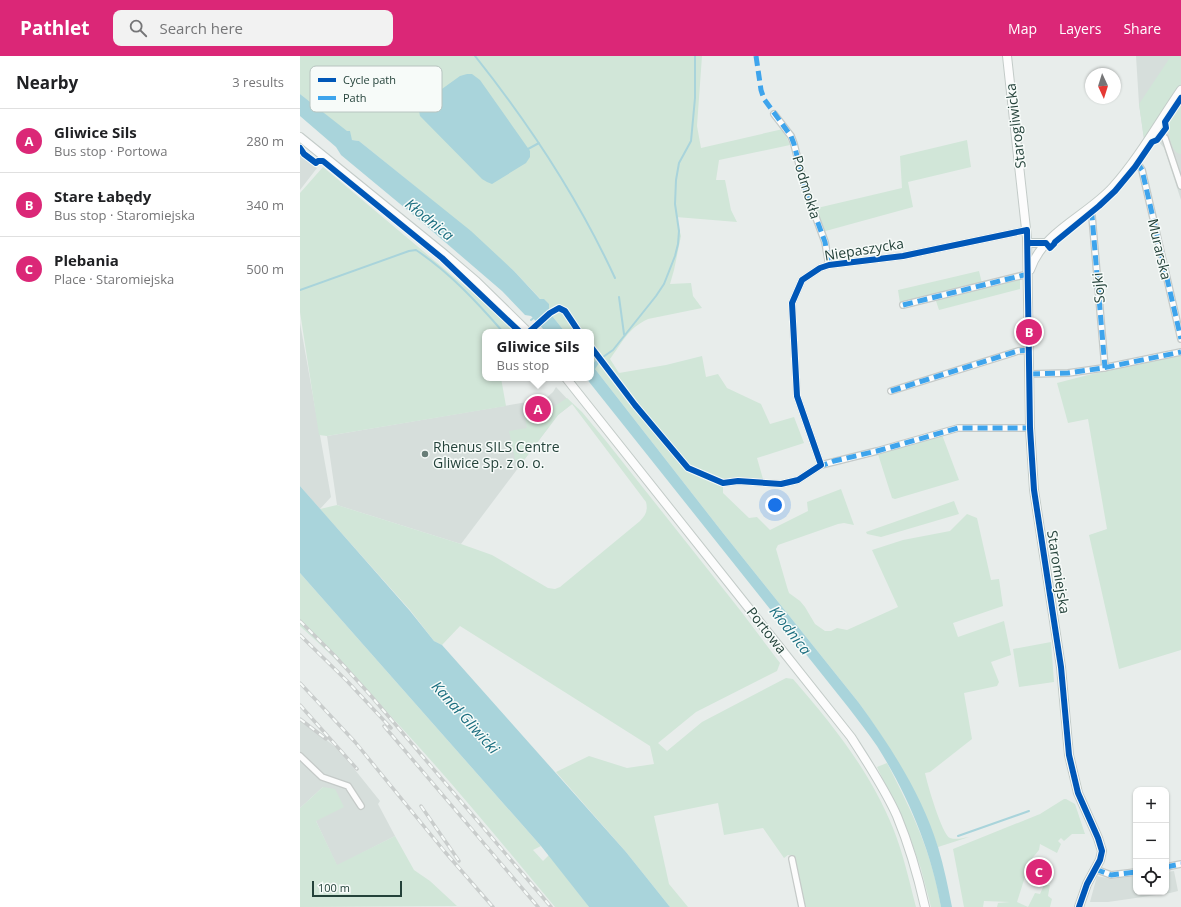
<!DOCTYPE html>
<meta charset="utf-8">
<style>
:root{--surface:#fff;--page:#f2f2f2;--text:#202124;--muted:#757577;--line:#e0e0e0;--accent:#db2777}
body{margin:0;font-family:"Open Sans",sans-serif;background:var(--page);color:var(--text)}
.controls{position:absolute;right:12px;bottom:12px;display:grid;overflow:hidden;border-radius:8px;box-shadow:0 1px 3px #0004}
.controls button{width:36px;height:36px;display:grid;place-items:center;padding:0;border:0;border-bottom:1px solid var(--line);background:var(--surface);color:var(--text);font:20px sans-serif}
.compass{position:absolute;left:785px;top:12px;width:36px;height:36px;border-radius:50%;background:var(--surface);box-shadow:0 1px 3px #0004;rotate:176deg}
.scale{position:absolute;left:12px;bottom:10px;width:90px;box-sizing:border-box;padding-left:4px;border:2px solid #24423a;border-top:0;font-size:11px;line-height:14px;white-space:nowrap;color:#24423a;-webkit-text-stroke:3px #f7fbf9;paint-order:stroke}
.you{position:absolute;left:475px;top:449px;width:14px;height:14px;margin:-10px;border:3px solid #fff;border-radius:50%;background:#1a73e8;box-shadow:0 0 0 6px #1a73e833}
.badge{display:grid;place-items:center;width:26px;height:26px;border-radius:50%;background:var(--accent);color:#fff;font-size:13px;font-weight:700}
.pin{position:absolute;translate:-50% -50%;border:2px solid #fff;box-shadow:0 1px 4px #0006}
.popup{position:absolute;left:182px;top:273px;width:112px;height:52px;box-sizing:border-box;display:grid;place-content:center;border-radius:8px;background:var(--surface);filter:drop-shadow(0 1px 3px #0005);font-size:13px;white-space:nowrap;color:var(--muted)}
.popup b{font-size:15px;color:var(--text)}
.popup::after{content:'';position:absolute;left:50%;top:100%;margin-left:-8px;border:8px solid transparent;border-top-color:var(--surface)}
.list{margin:0;padding:0;list-style:none}
h2{display:flex;justify-content:space-between;align-items:center;height:52px;margin:0;padding:0 16px;font-size:17px}
h2 small{font-size:13px;font-weight:400;color:var(--muted)}
.list li{display:grid;grid-template-columns:26px 1fr auto;gap:12px;align-items:center;box-sizing:border-box;height:64px;padding:0 16px;border-top:1px solid var(--line)}
.list b{display:block;font-size:15px;white-space:nowrap}
.list p{margin:0;font-size:13px;white-space:nowrap;color:var(--muted)}
.list em{font-size:13px;font-style:normal;color:var(--muted)}
.icon{flex:none;width:22px;height:22px;fill:none;stroke:currentColor;stroke-width:2;stroke-linecap:round;stroke-linejoin:round}
.map{position:relative;flex:none;width:881px;height:851px;overflow:hidden}
header{display:flex;align-items:center;gap:24px;box-sizing:border-box;height:56px;padding:0 20px;background:var(--accent);color:#fff}
header strong{font-size:19px}
nav{display:flex;gap:22px;margin-inline-start:auto;font-size:14px}
.search{width:280px;height:36px;background:var(--page);display:flex;align-items:center;gap:10px;box-sizing:border-box;padding:0 14px;border-radius:8px;color:var(--muted);font-size:15px}
main{display:flex}
aside{flex:1;background:var(--surface)}
.map>svg:first-child{display:block}
.built{fill:#d6dedb}
.green{fill:#d1e6d8}
.water{fill:#a9d4db}
.lines{fill:none;stroke-linecap:round;stroke-linejoin:round}
.stream{stroke:#a9d4db;stroke-width:2}
.street-casing{stroke:#c5cac8;stroke-width:8}
.secondary-casing{stroke:#c3cbc8;stroke-width:10}
.street{stroke:#fcfcfc;stroke-width:5.5}
.secondary{stroke:#fcfcfc;stroke-width:8}
.rail-casing{stroke:#c9cdcc;stroke-width:3.5}
.rail{stroke:#f7fbf9;stroke-width:2;stroke-dasharray:6;stroke-linecap:butt}
.quiet{stroke:#3ea4ec;stroke-width:5;stroke-dasharray:10 5;stroke-linecap:butt}
.cycleway-casing{stroke:#f7fbf9;stroke-width:8}
.cycleway{stroke:#0057b8;stroke-width:6}
.poi-dot{fill:#697e78;stroke:#f7fbf9;stroke-width:1.5}
.labels{text-anchor:middle;dominant-baseline:central;stroke-width:3;stroke-linejoin:round;paint-order:stroke}
.street-label{font-size:14px;fill:#24423a;stroke:#f7fbf9}
.poi-label{font-size:14px;fill:#24423a;stroke:#f7fbf9;text-anchor:start}
.water-label{font-size:15px;font-style:italic;fill:#1c6f80;stroke:#f7fbf9}
.key{fill:#f7fbf9;stroke:#b8c4c0;stroke-width:1}
.key-label{font-size:11px;fill:#24423a}
</style>
<header>
<strong>Pathlet</strong>
<div class="search"><svg class="icon" aria-label="search" viewBox="0 0 24 24"><circle cx="10" cy="10" r="6"/><path d="M15 15l6 6"/></svg>Search here</div>
<nav><a>Map</a><a>Layers</a><a>Share</a></nav>
</header>
<main>
<aside>
<h2>Nearby<small>3 results</small></h2>
<ul class="list">
<li><span class="badge">A</span><div><b>Gliwice Sils</b><p>Bus stop · Portowa</p></div><em>280 m</em></li>
<li><span class="badge">B</span><div><b>Stare Łabędy</b><p>Bus stop · Staromiejska</p></div><em>340 m</em></li>
<li><span class="badge">C</span><div><b>Plebania</b><p>Place · Staromiejska</p></div><em>500 m</em></li>
</ul>
</aside>
<div class="map">
<svg width="881" height="851" viewBox="0 0 881 851">
<rect width="100%" height="100%" fill="#e8edeb"/>
<path class="built" d="M836,0H881V144L864,92L859,86L844,83L839,48Z
M0,95L2,101L17,112L0,134Z
M0,267L31,441L20,453L0,430Z
M256,331L272,348L258,359L161,488L37,449L27,380L245,343L253,336Z
M0,663L39,694L80,745L78,748L95,780L37,810L16,765L23,731L0,752Z
M874,815L878,835L870,837L808,846H790L797,820L812,823L836,820V836H866V816Z"/>
<path class="green" d="M0,0H402L397,70L401,92L483,73L490,89L419,104L416,124H425L431,154L437,166L376,161L381,180L374,214L370,228L391,227L393,240L402,252L348,263C328,272 322,287 310,303L319,317L366,309L402,300L406,321L418,318L427,332L461,348L470,368L494,361L504,387L457,402L465,430L438,428L423,429V437L449,462L457,461L470,474L508,455L507,446L541,433L554,469L544,467L538,468L478,489L476,493L487,531L489,537L500,545L505,551L515,568L525,575H531L537,572L547,574L598,551L572,494L603,484L650,475L667,458L677,462L691,524L699,523L703,550L653,567L658,581L704,565L711,599L691,606L699,626L697,630L664,637L672,683L630,716L625,717C627,727 642,779 650,782C656,784 663,782 669,781L638,791C619,739 591,692 559,647L423,477L295,313L291,308V276H265L249,256L248,251L214,215L111,127L59,85L52,84L47,76L0,38Z
M871,0H881V28L844,83L839,48Z
M881,45V98C871,97 870,80 867,71L868,69V65Z
M667,84L671,111L608,126L613,151L522,176L513,153L602,132L600,100Z
M23,111L198,258L217,276H185V322H201L206,350L27,380L19,379L0,256V137Z
M679,215L682,227L600,247L598,234Z
M720,222V233L639,254L635,242Z
M881,299V594L819,613L789,479L807,473L788,363L768,367L757,327L788,319Z
M267,342L282,356L306,385L440,554L480,607L477,615L396,656L358,687L367,695L402,666L486,622L493,623C532,668 570,715 593,772C603,797 609,824 616,851H503L494,800L488,799L484,802L463,772L424,779L418,747L354,760L369,828L388,851H370L326,796L256,716L289,700L327,712L354,708L350,690L160,570L142,589L134,585L110,554L20,453L37,449L161,488L192,499L248,532L255,533L260,531L340,465C346,459 348,454 346,446L272,348L258,359L217,413L209,375L227,372L225,361L243,358Z
M641,376L659,424L595,443L592,442L577,395Z
M654,445L659,458L581,481L567,478L566,476Z
M0,517L241,790L233,794L243,805L249,799L289,851H255C174,754 94,655 0,570Z
M751,586L754,626L719,631L713,593Z
M587,707C612,756 632,796 641,851H631L621,813L607,773L577,711Z
M23,731L35,733L44,751L16,765L37,809L95,780L114,814L130,825L157,850L0,851V752Z
M764,743H766L775,748L785,778H772L764,785L761,782L758,785L761,788L757,797L740,788L739,794L730,805L717,846L728,851L735,837L740,838L744,829H750L748,840L752,843L750,851H697L698,847L710,846L684,845L683,851H664L653,793L740,758Z"/>
<path class="water" d="M167,18H172L180,24L230,95V101L226,107L192,128L187,126L182,123L120,60L119,55L121,48L160,20Z
M0,38L47,75H50L52,84L59,85L171,175L214,215L240,243H244L249,248V256L265,276H246L231,260L225,259L202,235L117,162L41,99L36,91L0,60Z
M296,304L299,307L295,313L423,477L559,647C591,691 622,739 638,791C644,811 648,831 652,851H641C631,794 608,739 577,690C568,677 558,664 548,651L286,322H291V308L292,309Z
M0,430L110,555L134,585L142,589L326,796L370,851H289L241,790L0,517Z"/>
<g class="lines">
<path class="stream" d="M175,0C230,69 278,142 315,222
M228,93L239,87
M0,234L109,195L116,194C149,216 177,246 203,276
M319,241L324,278
M231,264L235,261
M303,301L313,294L356,240L364,228L375,200L378,188L379,175L375,148L376,124L379,107L391,85L395,42V0
M658,780L729,755"/>
<g class="street-casing">
<path id="street" d="M474,58L491,80L494,88L505,132L525,186L529,209
M855,73L865,82L881,130
M833,106L840,111L842,114L881,283
M787,155L792,160L805,312
M603,249L728,218
M730,318L768,317L803,312L881,296
M591,335L718,295L729,294
M521,409L497,340L492,247L502,224L520,212L529,209L603,200L727,174
M423,427L438,425L481,428L498,424L521,409L577,395L658,372H730
M0,700L22,721L48,730L61,750
M492,803L502,851
M866,811L881,808
M795,813L811,819L836,816"/>
</g>
<g class="secondary-casing">
<path id="secondary" d="M707,0L727,182L730,372L734,434L761,611L769,699L778,737L798,782L802,795L800,804L787,828L779,851
M0,81L143,197L176,225L228,276
M728,187H746
M730,214C743,175 787,160 813,131C839,102 859,66 881,34
M266,322L551,681C567,706 585,733 597,760C609,789 618,820 625,851"/>
</g>
<use href="#street" class="street"/>
<use href="#secondary" class="secondary"/>
<g class="rail-casing">
<path id="rail" d="M0,565L35,600L72,641L251,851
M0,579L47,625L91,672
M0,627L55,686L145,796L193,851
M0,649L57,713
M0,663L26,683
M84,670L238,851
M121,750L159,805"/>
</g>
<use href="#rail" class="rail"/>
<path class="quiet" d="M456,0L461,34L464,43L491,80L494,88L505,132L525,186L529,209
M835,107L840,111L842,114L881,283
M788,156L792,160L805,312
M603,249L728,218
M730,318L768,317L803,312L881,296
M591,335L718,295L729,294
M518,411L534,405L577,395L658,372H730
M866,811L881,808
M795,813L811,819L836,816"/>
<g class="cycleway-casing">
<path id="cycleway" d="M0,92L4,98L16,107L18,105H23L142,202L220,276
M728,187H746L750,192L754,188L755,186L799,150L815,135L835,111L852,86L857,84L866,72L865,66L881,42
M229,276L250,257L259,252L265,255L279,276
M291,291L335,349L388,412L423,427L438,425L481,428L498,424L521,409L497,340L492,247L502,224L520,212L529,209L603,200L727,174L730,372L734,434L761,611L769,699L778,737L798,782L802,795L800,804L787,828L779,851"/>
</g>
<use href="#cycleway" class="cycleway"/>
</g>
<circle class="poi-dot" cx="125" cy="398" r="4"/>
<g class="labels">
<g class="street-label">
<text transform="translate(715 70) rotate(-97)">Starogliwicka</text>
<text transform="translate(507 131) rotate(73)">Podmokła</text>
<text transform="translate(564 193) rotate(-9)">Niepaszycka</text>
<text transform="translate(860 193) rotate(77)">Murarska</text>
<text transform="translate(798 232) rotate(-95)">Sojki</text>
<text transform="translate(759 516) rotate(81)">Staromiejska</text>
<text transform="translate(467 574) rotate(52)">Portowa</text>
</g>
<g class="poi-label">
<text x="133" y="390">Rhenus SILS Centre<tspan x="133" dy="16">Gliwice Sp. z o. o.</tspan></text>
</g>
<g class="water-label">
<text transform="translate(130 163) rotate(39)">Kłodnica</text>
<text transform="translate(491 574) rotate(52)">Kłodnica</text>
<text transform="translate(166 661) rotate(48)">Kanał Gliwicki</text>
</g>
</g>
<rect x="10" y="10" width="132" height="46" rx="6" class="key"/>
<rect x="18" y="22" width="18" height="4" fill="#0057b8"/>
<rect x="18" y="40" width="18" height="4" fill="#3ea4ec"/>
<g class="key-label">
<text x="43" y="28">Cycle path</text>
<text x="43" y="46">Path</text>
</g>
</svg>
<div class="controls">
<button>+</button>
<button>−</button>
<button><svg class="icon" aria-label="locate" viewBox="0 0 24 24"><circle cx="12" cy="12" r="6"/><path d="M12 2v4M12 18v4M2 12h4M18 12h4"/></svg></button>
</div>
<svg class="compass" viewBox="-18 -18 36 36"><path d="M0-13l5 13h-10z" fill="#e53935"/><path d="M0 13l5-13h-10z" fill="#757577"/></svg>
<div class="scale">100 m</div>
<div class="you"></div>
<div class="pin badge" style="left:238px;top:353px">A</div>
<div class="popup"><b>Gliwice Sils</b>Bus stop</div>
<div class="pin badge" style="left:729px;top:276px">B</div>
<div class="pin badge" style="left:739px;top:816px">C</div>
</div>
</main>
